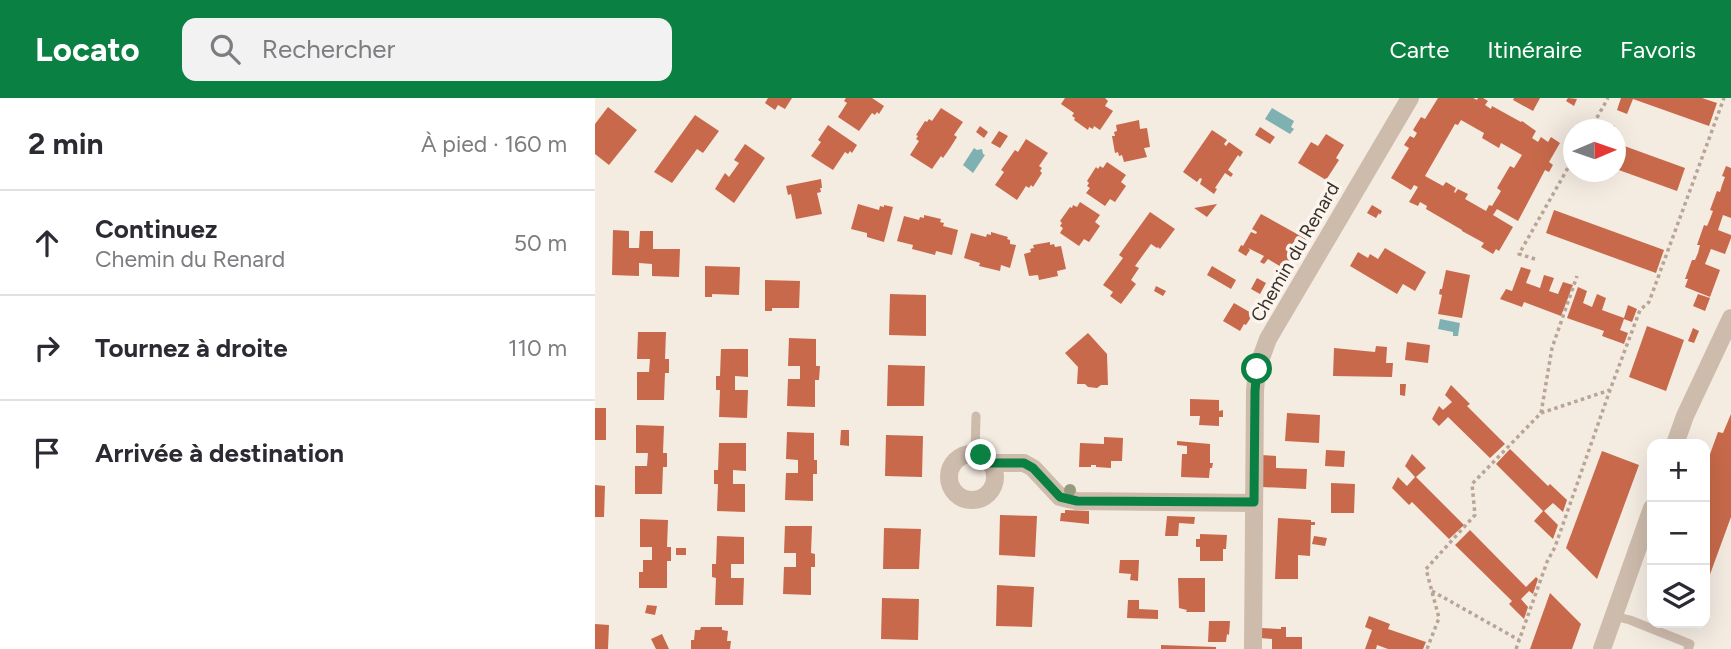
<!DOCTYPE html>
<html lang="fr">
<meta charset="utf-8">
<style>
:root{--surface:#fff;--page:#f2f2f3;--text:#2b2b33;--muted:#7c7c81;--line:#e1e1e2;--accent:#0b8043}
body{margin:0;font-family:Figtree,sans-serif;background:var(--page);color:var(--text)}
.controls{position:absolute;right:21px;bottom:21px;display:grid;overflow:hidden;border-radius:14px;box-shadow:0 7px 28px #0002}
.controls button{width:63px;height:63px;display:grid;place-items:center;padding:0;border:0;border-bottom:2px solid var(--line);background:var(--surface);color:var(--text);font:35px sans-serif}
.compass{position:absolute;left:968px;top:21px;width:63px;height:63px;border-radius:50%;background:var(--surface);box-shadow:0 7px 28px #0002;rotate:88deg}
.stop{position:absolute;width:21px;height:21px;margin:-16px;border:5px solid #0b8043;border-radius:50%;background:#fff}
.stop.end{background:#0b8043;border-color:#fff;box-shadow:0 2px 7px #0008}
.list{margin:0;padding:0;list-style:none}
h2{display:flex;justify-content:space-between;align-items:center;height:91px;margin:0;padding:0 28px;font-size:30px}
h2 small{font-size:23px;font-weight:400;color:var(--muted)}
.list li{display:grid;grid-template-columns:46px 1fr auto;gap:21px;align-items:center;box-sizing:border-box;height:105px;padding:0 28px;border-top:2px solid var(--line)}
.list b{display:block;font-size:26px;white-space:nowrap}
.list p{margin:0;font-size:23px;white-space:nowrap;color:var(--muted)}
.list em{font-size:23px;font-style:normal;color:var(--muted)}
.icon{flex:none;width:38px;height:38px;fill:none;stroke:currentColor;stroke-width:2;stroke-linecap:round;stroke-linejoin:round}
.map{position:relative;flex:none;width:1136px;height:551px;overflow:hidden}
header{display:flex;align-items:center;gap:42px;box-sizing:border-box;height:98px;padding:0 35px;background:var(--accent);color:#fff}
header strong{font-size:33px}
nav{display:flex;gap:38px;margin-inline-start:auto;font-size:24px}
.search{width:490px;height:63px;background:var(--page);display:flex;align-items:center;gap:18px;box-sizing:border-box;padding:0 24px;border-radius:14px;color:var(--muted);font-size:26px}
main{display:flex}
aside{flex:1;background:var(--surface)}
.map>svg:first-child{display:block}
.water{fill:#7fb0b2}
.building{fill:#c8694b;fill-rule:evenodd}
.lines{fill:none;stroke-linecap:round;stroke-linejoin:round}
.path{stroke:#b9a596;stroke-width:3.5;stroke-dasharray:3.5 3.5;stroke-linecap:butt}
.lane{stroke:#cdbbac;stroke-width:9}
.street{stroke:#cdbbac;stroke-width:18}
.tree{fill:#969b7f}
.route{stroke:#0b8043;stroke-width:9}
.labels{text-anchor:middle;dominant-baseline:central;stroke-width:7;stroke-linejoin:round;paint-order:stroke}
.street-label{font-size:19px;fill:#3b302b;stroke:#fbf5ee}
</style>
<header>
<strong>Locato</strong>
<div class="search"><svg class="icon" aria-label="search" viewBox="0 0 24 24"><circle cx="10" cy="10" r="6"/><path d="M15 15l6 6"/></svg>Rechercher</div>
<nav><a>Carte</a><a>Itinéraire</a><a>Favoris</a></nav>
</header>
<main>
<aside>
<h2>2 min<small>À pied · 160 m</small></h2>
<ul class="list">
<li><svg class="icon" aria-label="ahead" viewBox="0 0 24 24"><path d="M12 20V5M6 11l6-6 6 6"/></svg><div><b>Continuez</b><p>Chemin du Renard</p></div><em>50 m</em></li>
<li><svg class="icon" aria-label="right" viewBox="0 0 24 24"><path d="M7 20v-9h11M14 6l5 5-5 5"/></svg><div><b>Tournez à droite</b></div><em>110 m</em></li>
<li><svg class="icon" aria-label="arrive" viewBox="0 0 24 24"><path d="M6 21V4h12l-3 4 3 4H6"/></svg><div><b>Arrivée à destination</b></div></li>
</ul>
</aside>
<div class="map">
<svg width="1136" height="551" viewBox="0 0 1136 551">
<rect width="100%" height="100%" fill="#f4ebe1"/>
<path class="water" d="M677,10L699,23L696,29L699,31L695,36L670,21Z
M379,50L382,52L387,51L388,56L390,57L378,75L368,67Z
M845,221L865,225L863,238H858V234L843,231Z"/>
<path class="building" d="M173,0H197L190,11L183,7L180,12L170,5Z
M251,0H277L289,8L284,16L282,14L280,17L277,15L264,33L243,19L252,5L249,3Z
M470,0H510L513,3L510,8L518,13L505,32L499,28L498,31L494,29L493,32L479,22L480,20L477,18L479,15L466,6Z
M843,0H878L882,2L883,0H888L893,3L890,7L896,11L897,8L926,24L927,23L941,33L937,40L943,44L946,39L953,44L956,39L965,45L954,64L958,67L954,74L950,72L923,123L902,111L898,117L918,129L904,153L901,151L898,156L886,149L889,145L867,133V132L831,111L832,108L825,104L823,108L814,104L823,89L819,87L816,92L796,80L814,50L809,47L815,38L819,40L822,35L818,32L826,19L830,21ZM866,22L889,35L887,40L904,50L906,45L927,57L919,70L915,68L902,90L906,93L897,108L894,107L891,113L870,101L873,96L863,91L860,95L859,94L861,90L851,84L848,88L830,78L860,26L863,27Z
M919,0H945L938,13L918,2Z
M973,0L982,1L979,8L971,3Z
M1026,0H1107L1122,5L1114,28L1038,1L1032,16L1022,12Z
M13,9L42,32L14,67L0,56V26Z
M346,10L368,24L359,37L362,39L355,50L348,60L346,58L337,71L315,57L324,43L321,41L323,38L321,37L330,23L332,24L334,21L337,23Z
M100,17L124,33L108,55L102,51L77,85L59,74Z
M544,22L545,31L552,30L555,49L549,50L552,59L529,64L527,57L524,58L523,54L520,55L517,38H520L519,34L522,33L521,27Z
M1009,24L1020,28L1019,32H1006Z
M233,27L262,47L257,55L255,53L253,56L250,54L238,72L216,58L226,44L223,42Z
M385,28L393,34L389,40L381,34Z
M665,29L680,39L675,46L660,37Z
M617,32L632,42L629,46L631,48L634,44L648,54L645,59L643,57L633,72L638,76L636,79L630,75L620,90L622,91L619,96L605,86L607,81L605,80L602,84L588,74Z
M404,33L413,38L405,50L396,45Z
M731,36L749,47L741,60L744,62L731,82L703,65L716,44L723,48Z
M431,41L453,55L444,68L447,70L445,73L447,75L438,89L436,87L434,90L431,88L422,102L400,87L409,74L406,72L420,52L423,54Z
M1021,45L1090,70L1082,93L1021,71Z
M150,46L170,60L139,105L120,91L130,75L134,79L144,65L139,62Z
M512,64L531,77L526,84L531,88L520,104L515,101L510,108L491,95L495,90L492,88L494,85L492,83L501,69L503,71L505,68L508,70Z
M1131,68L1136,70V120L1128,117L1123,132L1136,137V140L1130,156L1116,151L1110,166L1125,172L1115,199L1090,189L1093,181H1090L1097,162H1100L1103,155L1105,147H1102L1109,127L1112,128L1115,121L1118,113L1115,112L1122,93L1125,94L1127,87L1130,79L1127,78Z
M226,81L227,90H225L226,94L222,95L227,116L201,121L196,96L193,97L191,88Z
M485,104L505,117L500,124L505,128L494,144L489,141L484,148L465,135L468,130L465,128L467,125L465,123L475,109L477,110L478,107L482,109Z
M263,106L284,112L285,108L289,109V107L298,109L289,144L272,139V135L256,131Z
M622,106L612,119L599,110Z
M777,107L787,113L785,117L784,115L781,120L772,115Z
M959,112L1069,152L1061,175L951,135Z
M555,114L580,131L565,151L563,149L562,150L556,146L540,168L544,170L536,182L541,186L526,206L515,198L518,194L508,187L528,160L524,157Z
M666,116L711,141L702,157L698,154L696,157L700,159L692,175L687,172L688,170L673,161L669,166L665,164L669,158L653,150L655,152L651,158L643,153L646,147L648,148L656,134L661,136L662,134L657,131Z
M329,117L346,121L345,124L349,125L348,128L363,132L357,157L341,153L340,157L317,151L318,147L302,143L309,118L324,122L325,119L329,120Z
M18,132L34,133V150H44L45,133H58V151H85L84,179L57,178V166L44,165V178L17,177Z
M396,134L413,139L412,141L415,142V146L421,147L415,170L406,167L405,173L384,168L385,165L369,160L376,135L391,139L392,136L396,137Z
M455,144V147L459,146L460,149L466,148L471,171L462,173L463,178L444,182L443,177L434,178L429,156L436,154L435,151L439,150L438,147Z
M790,150L831,174L820,193L808,186L802,196L755,168L763,154L773,160L775,156L783,161Z
M110,168L145,169L144,197L117,196V199H110Z
M617,168L641,182L636,191L612,177Z
M926,169L936,172L931,185L945,190L949,177L959,180L954,193L963,196L968,184L978,187L966,218L929,204L927,209L905,201L911,191L917,193Z
M851,172L875,177L867,220L843,216L847,197L844,196L845,191H847Z
M662,180L671,185L665,196L656,191Z
M170,182L205,183L204,210H177V213H170Z
M561,188L571,193L568,198L559,193Z
M983,189L992,193L988,205L997,209L1002,196L1011,200L1007,212L1015,215L1029,220L1033,207L1042,211L1037,224L1029,221L1025,232L1033,235L1029,246L1007,238L1009,233L972,220Z
M295,196L331,197V238L294,237Z
M1103,196L1115,200L1110,213L1098,208Z
M639,205L658,216L651,227L649,226L645,233L628,223Z
M1052,228L1089,242L1071,293L1034,279Z
M1098,230L1104,233L1099,245L1093,243Z
M43,234H71L70,261H74V275H70L69,302H42V274H54L55,261H42Z
M493,235L512,256L513,287H506L502,290L493,289L490,286H482L483,269L470,255Z
M194,240L221,241V268H225L224,282H220V309L192,308L193,281H205V268H193Z
M812,244L835,247L833,265L810,262Z
M781,248L792,249L791,265H798L797,279L738,278L739,250L780,254Z
M126,251H153V279L140,278V292H153L152,320L124,319L125,292H121V278H125Z
M293,267L330,268L329,308H292Z
M805,286H811L810,298L805,297Z
M856,287L875,306L872,308L910,346L895,360L853,319L844,328L837,321L844,308L848,312L857,304L850,297Z
M595,301L624,302V313L628,312V319H624V328L604,327L605,318H595Z
M0,310H11V342H0Z
M692,315L725,317L724,345L690,343Z
M1136,316V419L1110,490V370L1123,334L1128,335Z
M41,327L69,328L68,355H72V369H68L67,396H40V368H52L53,355H41Z
M246,332H254V348L245,347Z
M192,334L219,335V362H222V376H218V403L190,402L191,375H203V362L191,361Z
M291,337L328,338L327,379L290,378Z
M509,339L528,340L527,363H516V370L501,369V367H496V369H484L485,345L509,346Z
M582,343L615,346V365H618L617,370H615L614,380L586,379L587,356H592V348L582,347Z
M124,345H151V373L138,372V386H150V414L122,413L123,386H119V372H123Z
M915,351L953,388L955,386L972,402L968,414L958,405L949,413L963,427L958,441L939,423L948,413L901,366Z
M731,352L750,353L749,369L730,368Z
M1007,353L1044,367L1002,481L971,450Z
M817,356L831,370L821,379L869,427L854,441L817,404L814,407L797,390L803,379L812,388L820,379L810,368Z
M667,357L681,358V370L712,371L711,391L667,389Z
M736,385L760,386L759,415H736Z
M0,387L10,388L9,419H0Z
M470,412L494,413V426L465,423L466,415H470Z
M405,417L442,418L440,459L404,457Z
M572,418L600,419L599,426L584,425L583,438H570Z
M683,420L716,422V424H720V427H716L715,458L703,457V481H680Z
M45,421L73,422L72,449H76V463H72V490H44V474H48V462H57V449H45Z
M190,428H217L216,455L220,456V469H216V497L188,496L189,469H201V455H189Z
M289,430L326,431L324,471H288Z
M875,432L931,489L941,479L943,481L938,496L934,493L926,501L933,509L929,521L914,506L917,503L860,447Z
M605,436L632,437L631,451H628V463H605V449H601V441H605Z
M122,438L149,439V466H136V480H149L148,507H120L121,480L117,479V466H121Z
M719,438L732,440L730,448L717,446Z
M81,450H91V457H81Z
M525,462H544L543,483L535,482L536,476L524,475Z
M583,480H610V514H591L592,512L584,510Z
M402,487L439,489L437,529L401,528Z
M955,495L986,526L977,551H935Z
M287,500L324,501L323,542L286,541Z
M533,502H544V511L563,512V521L532,520Z
M52,507L62,508L60,517L50,515Z
M774,518L795,526L793,531L831,544L828,551H793L782,547L781,551H770L777,532L770,529Z
M614,523H635L634,537L632,536L631,544H613Z
M0,526L14,527L13,551H0Z
M106,529H127V532L133,533L132,543H136L135,551H96V542H99L100,532H105Z
M686,529H691V539H707V551H677V541L665,540V530L686,531Z
M67,536L74,551H61L56,541Z
M566,547L621,549V551H566Z"/>
<g class="lines">
<path class="path" d="M995,32L1013,0
M940,161L924,156L978,61
M946,315L957,250L982,178
M837,493L924,542
M832,551L844,520L831,471L880,417L877,386L946,315L1015,292
M921,551L952,464L960,449L1015,292L1045,212L1054,204L1129,0"/>
<path class="lane" d="M380,355L381,318
M1019,518L1035,522L1095,546L1093,551"/>
<path class="street" d="M1080,346L1090,318L1136,220
M354 379a23 23 0 1 1 46 0a23 23 0 1 1-46 0Z
M396,365H429L438,370L465,399L482,403L659,405
M658,551L660,293L662,271L673,241L815,0
M1007,551L1057,410"/>
</g>
<circle class="tree" cx="475" cy="392" r="6"/>
<g class="lines">
<path class="route" d="M386,357L396,365H429L438,370L465,399L482,403L659,404L660,293L662,271"/>
</g>
<g class="labels">
<g class="street-label">
<text transform="translate(700 154) rotate(-60)">Chemin du Renard</text>
</g>
</g>
</svg>
<div class="controls">
<button>+</button>
<button>−</button>
<button><svg class="icon" aria-label="layers" viewBox="0 0 24 24"><path d="M12 4l9 5-9 5-9-5zM3 14l9 5 9-5"/></svg></button>
</div>
<svg class="compass" viewBox="-18 -18 36 36"><path d="M0-13l5 13h-10z" fill="#e53935"/><path d="M0 13l5-13h-10z" fill="#7c7c81"/></svg>
<div class="stop" style="left:662px;top:271px"></div>
<div class="stop end" style="left:386px;top:357px"></div>
</div>
</main>
